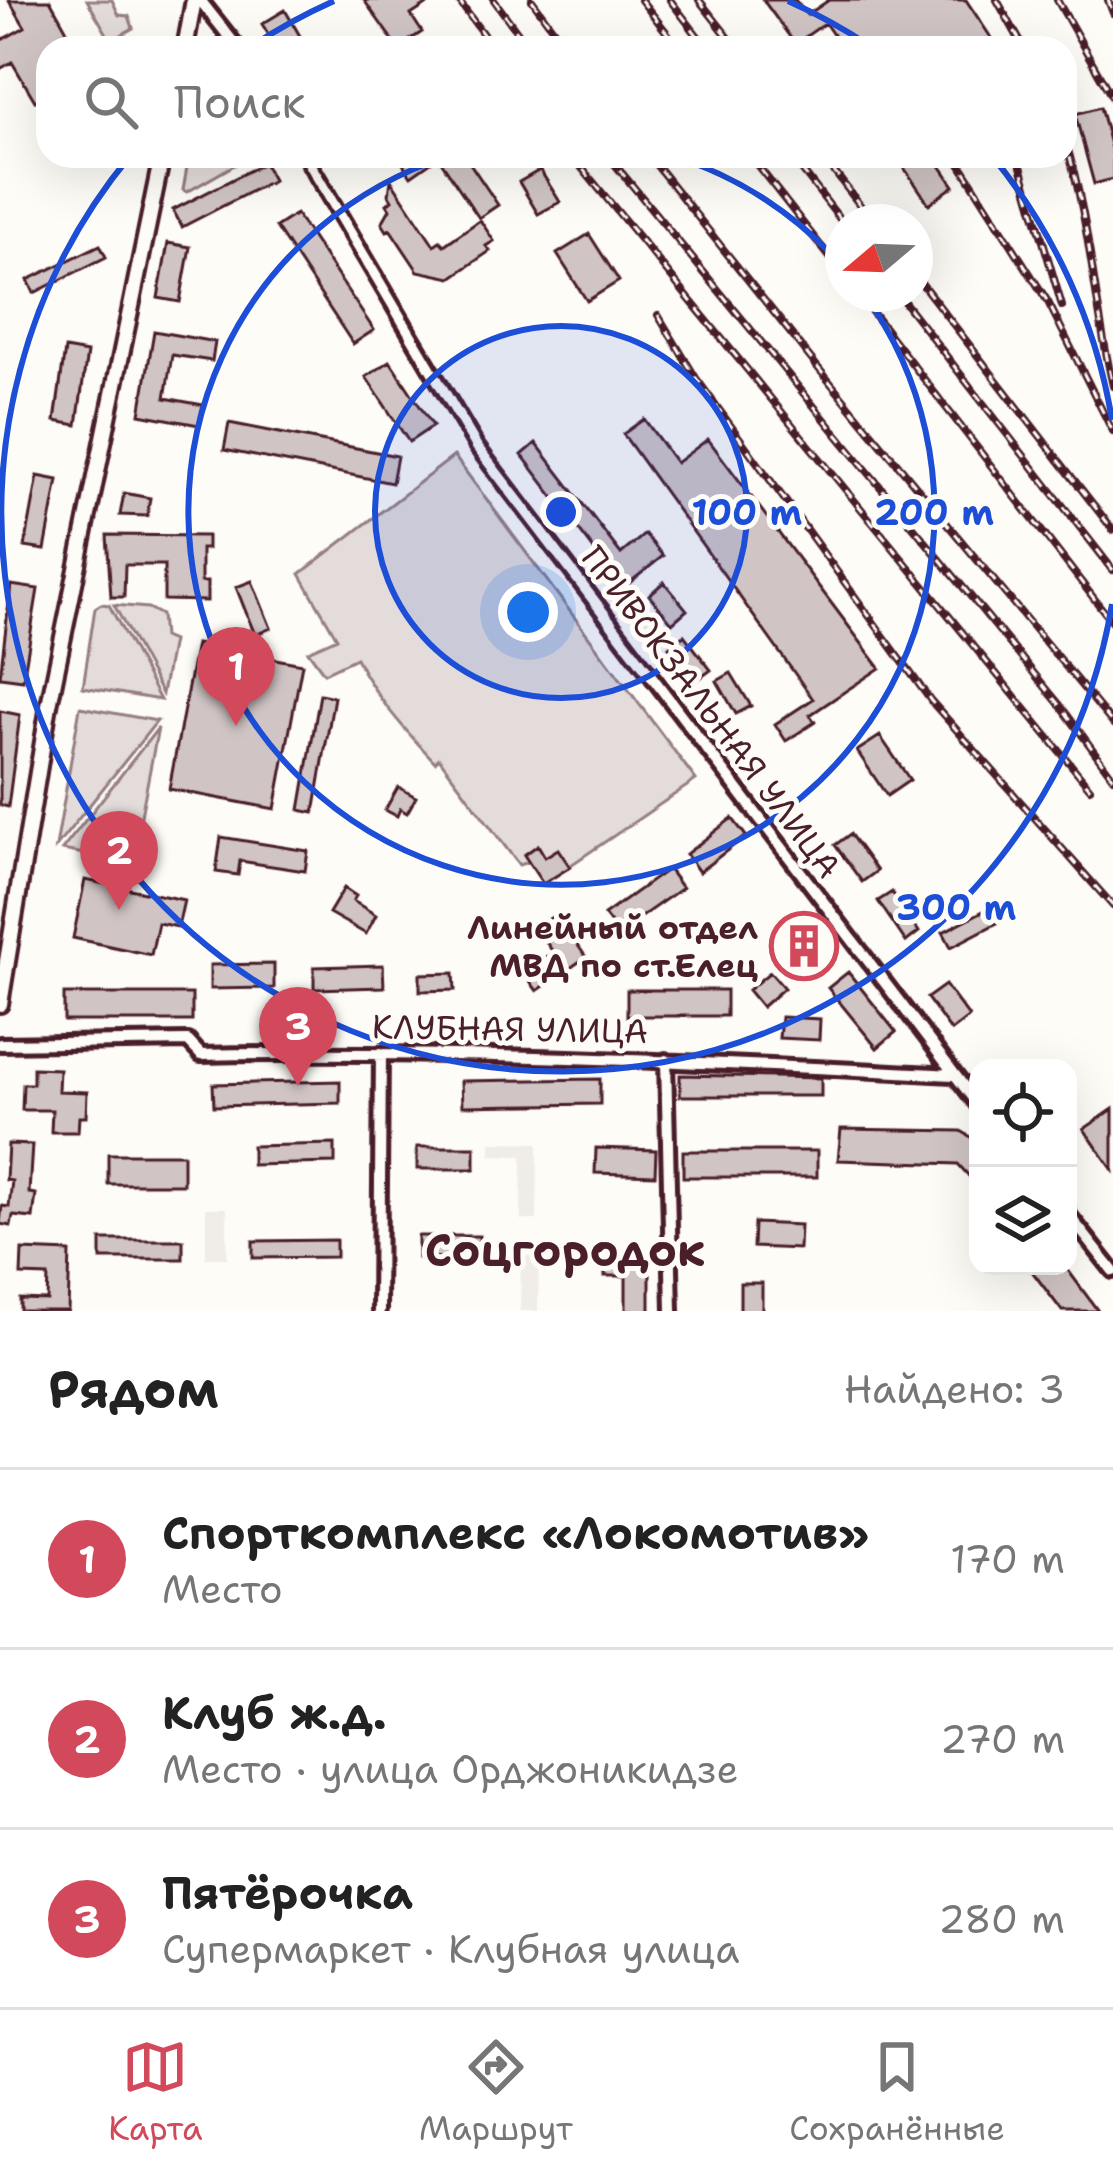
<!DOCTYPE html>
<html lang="ru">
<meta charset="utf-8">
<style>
:root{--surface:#fff;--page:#f2f2f2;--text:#222;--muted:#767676;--line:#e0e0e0;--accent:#d1495b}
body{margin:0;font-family:"Shantell Sans",sans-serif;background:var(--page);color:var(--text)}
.controls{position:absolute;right:36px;bottom:36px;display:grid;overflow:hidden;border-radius:24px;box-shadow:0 12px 48px #0002}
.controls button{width:108px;height:108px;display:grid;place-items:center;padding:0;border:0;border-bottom:3px solid var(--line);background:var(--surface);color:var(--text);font:60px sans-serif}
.compass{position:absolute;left:825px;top:204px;width:108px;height:108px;border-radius:50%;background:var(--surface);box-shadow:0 12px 48px #0002;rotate:251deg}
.you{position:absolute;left:528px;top:612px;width:42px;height:42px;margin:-30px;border:9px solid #fff;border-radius:50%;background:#1a73e8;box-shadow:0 0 0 18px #1a73e833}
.badge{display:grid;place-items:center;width:78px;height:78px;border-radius:50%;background:var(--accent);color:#fff;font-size:39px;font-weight:700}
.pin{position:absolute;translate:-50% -99px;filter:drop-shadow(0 3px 6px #0008)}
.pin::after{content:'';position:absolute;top:63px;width:42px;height:36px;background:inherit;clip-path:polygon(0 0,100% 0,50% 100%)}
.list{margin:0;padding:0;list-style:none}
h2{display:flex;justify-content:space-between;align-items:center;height:156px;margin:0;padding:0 48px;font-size:51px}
h2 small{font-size:39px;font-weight:400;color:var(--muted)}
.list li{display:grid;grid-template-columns:78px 1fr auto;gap:36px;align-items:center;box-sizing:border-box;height:180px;padding:0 48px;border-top:3px solid var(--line)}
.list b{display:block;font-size:45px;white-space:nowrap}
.list p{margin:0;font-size:39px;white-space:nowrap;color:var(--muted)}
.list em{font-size:39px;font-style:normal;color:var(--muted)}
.icon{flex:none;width:66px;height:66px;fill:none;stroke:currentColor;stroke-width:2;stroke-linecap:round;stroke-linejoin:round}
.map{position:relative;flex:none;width:1113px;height:1311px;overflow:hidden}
.search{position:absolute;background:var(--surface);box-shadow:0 12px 48px #0002;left:36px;right:36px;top:36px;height:132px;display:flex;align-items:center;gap:30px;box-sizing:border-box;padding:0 42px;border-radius:36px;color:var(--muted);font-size:45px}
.sheet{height:696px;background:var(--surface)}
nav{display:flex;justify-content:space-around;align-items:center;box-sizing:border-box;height:168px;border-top:3px solid var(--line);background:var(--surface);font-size:33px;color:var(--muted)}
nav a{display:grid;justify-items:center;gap:6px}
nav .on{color:var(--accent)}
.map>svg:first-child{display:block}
.built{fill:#f0ece8}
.green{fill:#e3dcda;stroke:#967e82;stroke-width:3}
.building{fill:#d0c5c4;stroke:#4a1f2b;stroke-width:3}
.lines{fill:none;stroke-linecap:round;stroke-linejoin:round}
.minor-casing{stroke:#4a1f2b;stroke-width:20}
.tertiary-casing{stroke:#4a1f2b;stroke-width:22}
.minor{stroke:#fdfcf7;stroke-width:10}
.tertiary{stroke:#fdfcf7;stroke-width:14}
.rail-casing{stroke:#4a1f2b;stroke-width:8}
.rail{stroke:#fdfcf7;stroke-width:3;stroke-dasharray:9;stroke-linecap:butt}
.ring{fill:none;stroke:#1d4ed8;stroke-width:6}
.labels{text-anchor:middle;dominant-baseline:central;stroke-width:10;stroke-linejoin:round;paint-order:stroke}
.street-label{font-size:33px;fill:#4a1f2b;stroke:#fdfcf7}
.poi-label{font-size:33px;font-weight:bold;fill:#4a1f2b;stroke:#fdfcf7;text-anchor:end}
.district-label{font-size:45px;font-weight:bold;fill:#4a1f2b;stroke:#fdfcf7}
.centre{fill:#1d4ed8;stroke:#fdfcf7;stroke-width:6}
.ring-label{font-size:36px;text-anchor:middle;font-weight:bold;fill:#1d4ed8;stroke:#fdfcf7;stroke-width:10;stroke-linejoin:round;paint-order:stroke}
</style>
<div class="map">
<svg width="1113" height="1311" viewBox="0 0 1113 1311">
<rect width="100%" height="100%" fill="#fdfcf7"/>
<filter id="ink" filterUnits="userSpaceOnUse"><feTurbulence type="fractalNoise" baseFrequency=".00833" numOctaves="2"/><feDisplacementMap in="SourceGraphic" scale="24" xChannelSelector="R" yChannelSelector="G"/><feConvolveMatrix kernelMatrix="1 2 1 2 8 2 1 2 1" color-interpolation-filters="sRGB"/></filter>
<g filter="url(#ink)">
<path class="built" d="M491,1142L538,1143L537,1220H521L522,1156L491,1155Z
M206,1208H227V1258H206Z
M521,1256H539L538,1311H520Z"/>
<path class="green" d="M87,0H112L119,15L129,16L133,28L111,41Z
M189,156H250L187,192L183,190Z
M454,456L696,780L543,884L528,862L519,865L439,758L435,762C404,729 376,698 356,658L324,673L308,651L337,638L300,574Z
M101,604L109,605L160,700L83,687L95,608Z
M114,605L148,608L161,615L163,637L172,641L162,694Z
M80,707L157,721L56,847Z
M158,728L134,852L122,861L62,850Z"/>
<path class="building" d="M9,0H50L77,48H48V94L35,101L12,62L0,69V41L25,27Z
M364,0H434L411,15L422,32L398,48Z
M763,0H795L807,15L829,0H966L998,48H842L825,23L795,44Z
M285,10L300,36L293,40L298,48H277L262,24Z
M1100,107L1113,156V179L1094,184L1075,114Z
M409,156H465L498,205L479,218L438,157L411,176L401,161Z
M896,156H951L939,164L954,186L929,204Z
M264,163L273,180L182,227L173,210Z
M540,170L560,202L538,214L519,182Z
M391,180L434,245L440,241L444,245L480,220L494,241L486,246L490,251L451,278L418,271L390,229L387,231L382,223L390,209L387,204L392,200L389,195Z
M296,214L374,330L353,344L276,227Z
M589,234L619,281L587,301L557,254Z
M168,243L190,247L180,302L158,298Z
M100,245L106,257L34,293L28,280Z
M154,331L215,342L212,361L172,355L165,398L203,405L199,425L140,414Z
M65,349L87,353L77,425L55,421Z
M390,361L433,426L409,442L366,377Z
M644,419L676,463L708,439L880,668L810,715L815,722L786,741L775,724L813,699L623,434Z
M229,423L397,456L392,483L224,450Z
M536,443L621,554L645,534L663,556L623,588L522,455Z
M38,476L58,480L45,550L25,547Z
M124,493L150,498L147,516L120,515Z
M107,535L207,536V549H201V582H207V601L164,600V565H125L124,597H111Z
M252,581L271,628L255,635L236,587Z
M664,582L687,610L672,623L649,595Z
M11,585L38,589L23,680L0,677Z
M684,635L711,670L696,681L669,647Z
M196,644L302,664L275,809L169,789Z
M731,673L751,706L736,714L717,681Z
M320,694L334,697L314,813L300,810Z
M0,711L20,715L8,807L0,805Z
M880,736L910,780L887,796L857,751Z
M398,787L416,797L407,813L400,809L397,816L385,810Z
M732,818L746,836L699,872L686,854Z
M850,834L877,871L862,882L835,845Z
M221,837L308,851L305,871L240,861L238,875L216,872Z
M538,845L545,857L558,849L570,867L543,884L524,855Z
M668,869L682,888L618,933L604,915Z
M85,880L184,900L178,927L158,923L151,955L73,938Z
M344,888L356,896L353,901L376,915L366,934L329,913Z
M892,892L919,932L906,942L878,901Z
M989,908L997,923L951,947L943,932Z
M556,914L586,957L537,991L524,973L553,952L536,928Z
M799,921L826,958L809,971L781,935Z
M274,964V988L210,989V965Z
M383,965L384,987L314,989V967Z
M770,972L784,988L762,1007L748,990Z
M848,972L896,1032L877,1048L828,988Z
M454,973L455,990L420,991V974Z
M945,985L969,1017L951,1031L927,998Z
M627,990H726V1016H627Z
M64,994H192V1021H64Z
M781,1017L820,1019L819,1040L779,1038Z
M33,1068L59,1069L58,1091L87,1092L86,1117H79L78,1132H51L52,1110H22L23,1084H33Z
M680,1075L821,1078V1096H680Z
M600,1079V1104L462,1106L461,1081Z
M340,1081V1103L214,1106L213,1084Z
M1113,1109V1170L1084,1129Z
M841,1129L961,1131L978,1141V1186L958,1164L838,1160Z
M8,1144L32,1145L29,1193L36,1194L33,1218L13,1216L11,1226L0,1224L2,1206L9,1207L12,1181L6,1180Z
M335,1144V1163L252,1165V1146Z
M417,1147H475V1169H417Z
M596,1148L656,1150L655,1175L595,1173Z
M683,1151H817V1177H683Z
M108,1154H183V1184H108Z
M754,1223L800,1225L799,1249L753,1247Z
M418,1236H479L480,1257L418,1258Z
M101,1240H183V1259H101Z
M336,1240V1257L253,1258V1241Z
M22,1250L70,1252L68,1311H20V1299L47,1300L48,1276L21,1275Z
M605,1252H650V1311H626V1276H605Z
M1028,1266H1065L1098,1311H1062Z
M740,1283H762V1311H740Z"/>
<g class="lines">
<g class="minor-casing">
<path id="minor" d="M200,0L238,48
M305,156L477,447L978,1105
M0,1044L188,1041L201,1055C452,1050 702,1062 953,1075
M666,1060L672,1311
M1068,1214L1113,1271
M379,1311L381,1053"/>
</g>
<g class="tertiary-casing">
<path id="tertiary" d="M185,48L194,0
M0,1004L49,705L162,156"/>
</g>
<use href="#minor" class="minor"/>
<use href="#tertiary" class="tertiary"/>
<g class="rail-casing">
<path id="rail" d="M458,0L493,48
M494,0L529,48
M532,0L567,48
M641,0L679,48
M670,0L707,48
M699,0L737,48
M997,0L1024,48
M1057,0L1113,99
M1108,0L1113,13
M1065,140C1090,220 1094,304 1113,386
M572,156L1090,788
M608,156L1060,705L1113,777
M649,156L819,369L1113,724
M750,156L843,274
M791,156L843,223
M822,156L873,222
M955,156L1048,302L1113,432
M1018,156L1062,306
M915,275L1113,530
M858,294L1113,623
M898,294L1113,570
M658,315L696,378L931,701L1113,906"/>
</g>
<use href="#rail" class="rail"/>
</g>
</g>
<circle cx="561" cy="512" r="186" fill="#1d4ed8" fill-opacity=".12"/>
<g class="ring">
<circle cx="561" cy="512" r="186"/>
<path d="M673 156A373 373 0 0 1 843 267M865 295A373 373 0 1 1 449 156"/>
<path d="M1112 604A559 559 0 1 1 130 156M252 46A559 559 0 0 1 334 1M788 1A559 559 0 0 1 870 46M992 156A559 559 0 0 1 1112 420"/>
</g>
<defs>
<g id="building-ring" transform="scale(3.45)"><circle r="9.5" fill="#fdfcf7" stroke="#d1495b" stroke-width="1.5"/><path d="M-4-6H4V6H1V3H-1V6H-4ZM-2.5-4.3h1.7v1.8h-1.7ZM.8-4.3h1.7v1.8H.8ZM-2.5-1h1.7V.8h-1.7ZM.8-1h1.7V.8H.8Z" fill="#d1495b"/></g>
</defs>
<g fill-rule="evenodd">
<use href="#building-ring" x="804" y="946"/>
</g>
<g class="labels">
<g class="street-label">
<text transform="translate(711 712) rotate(53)">ПРИВОКЗАЛЬНАЯ УЛИЦА</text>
<text transform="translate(510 1029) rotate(1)">КЛУБНАЯ УЛИЦА</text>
</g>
<g class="poi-label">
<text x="758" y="927">Линейный отдел<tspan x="758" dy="38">МВД по ст.Елец</tspan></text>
</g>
<g class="district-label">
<text x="565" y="1250">Соцгородок</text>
</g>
</g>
<circle cx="561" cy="512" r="18" class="centre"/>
<g class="ring-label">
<text x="747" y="525">100 m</text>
<text x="934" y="525">200 m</text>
<text x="956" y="920">300 m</text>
</g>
</svg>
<div class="controls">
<button><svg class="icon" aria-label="locate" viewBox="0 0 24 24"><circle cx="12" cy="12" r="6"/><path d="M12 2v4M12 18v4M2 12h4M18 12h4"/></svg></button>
<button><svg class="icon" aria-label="layers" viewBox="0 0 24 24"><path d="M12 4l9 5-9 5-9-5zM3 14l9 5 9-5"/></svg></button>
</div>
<svg class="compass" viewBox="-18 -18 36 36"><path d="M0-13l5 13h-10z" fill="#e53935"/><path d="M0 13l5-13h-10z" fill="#767676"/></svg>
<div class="you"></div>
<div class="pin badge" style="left:236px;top:726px">1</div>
<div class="pin badge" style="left:119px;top:910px">2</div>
<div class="pin badge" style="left:298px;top:1086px">3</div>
<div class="search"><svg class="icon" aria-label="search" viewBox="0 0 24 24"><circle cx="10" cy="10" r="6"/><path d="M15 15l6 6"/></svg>Поиск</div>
</div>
<section class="sheet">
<h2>Рядом<small>Найдено: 3</small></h2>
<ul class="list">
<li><span class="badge">1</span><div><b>Спорткомплекс «Локомотив»</b><p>Место</p></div><em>170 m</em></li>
<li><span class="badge">2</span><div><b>Клуб ж.д.</b><p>Место · улица Орджоникидзе</p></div><em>270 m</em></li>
<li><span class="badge">3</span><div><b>Пятёрочка</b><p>Супермаркет · Клубная улица</p></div><em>280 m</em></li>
</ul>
</section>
<nav>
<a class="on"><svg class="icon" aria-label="map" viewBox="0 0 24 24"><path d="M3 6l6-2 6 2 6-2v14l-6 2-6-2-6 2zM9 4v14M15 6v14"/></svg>Карта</a>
<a><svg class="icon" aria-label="directions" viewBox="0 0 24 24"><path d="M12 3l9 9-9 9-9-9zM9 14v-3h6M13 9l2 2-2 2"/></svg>Маршрут</a>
<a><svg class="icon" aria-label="saved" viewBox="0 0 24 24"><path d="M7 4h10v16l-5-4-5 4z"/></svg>Сохранённые</a>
</nav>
